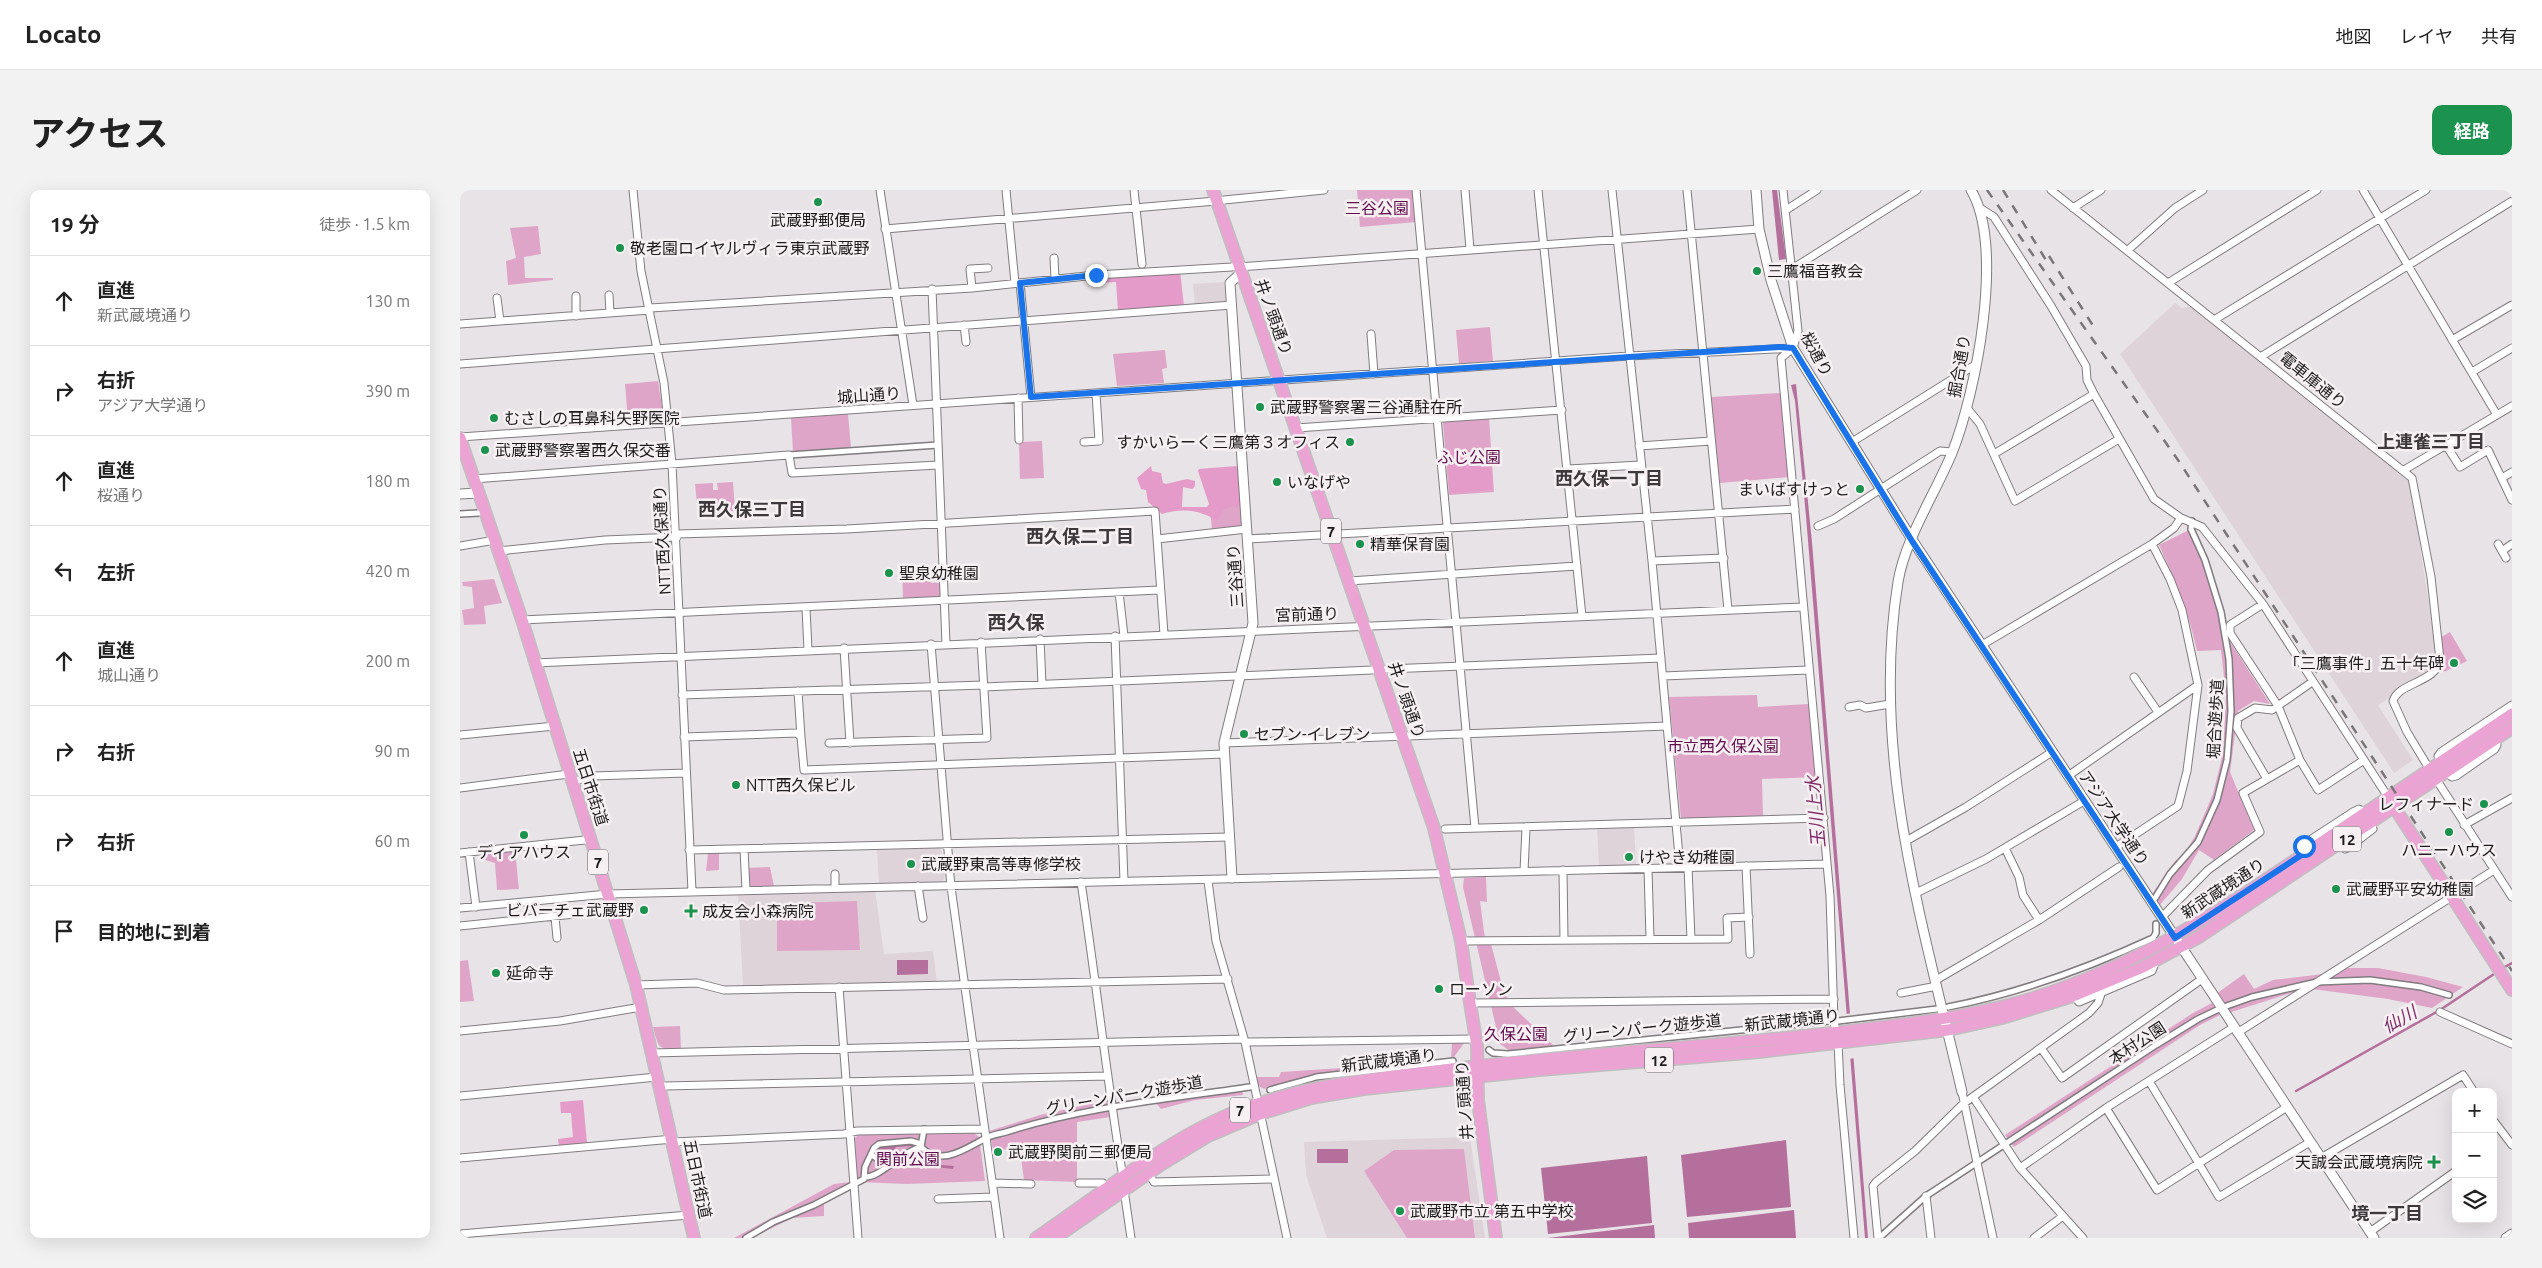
<!DOCTYPE html>
<html lang="ja">
<meta charset="utf-8">
<style>
:root{--surface:#fff;--page:#f2f2f2;--text:#222;--muted:#767676;--line:#e0e0e0;--accent:#1b924d}
body{margin:0;font-family:Ubuntu,"Noto Sans JP",sans-serif;background:var(--page);color:var(--text)}
.controls{position:absolute;right:15px;bottom:15px;display:grid;overflow:hidden;border-radius:10px;box-shadow:0 5px 20px #0002}
.controls button{width:45px;height:45px;display:grid;place-items:center;padding:0;border:0;border-bottom:1px solid var(--line);background:var(--surface);color:var(--text);font:25px sans-serif}
.stop{position:absolute;width:15px;height:15px;margin:-11px;border:4px solid #1a73e8;border-radius:50%;background:#fff}
.stop.end{background:#1a73e8;border-color:#fff;box-shadow:0 1px 5px #0008}
.list{margin:0;padding:0;list-style:none}
h2{display:flex;justify-content:space-between;align-items:center;height:65px;margin:0;padding:0 20px;font-size:21px}
h2 small{font-size:16px;font-weight:400;color:var(--muted)}
.list li{display:grid;grid-template-columns:32px 1fr auto;gap:15px;align-items:center;box-sizing:border-box;height:90px;padding:0 20px;border-top:1px solid var(--line)}
.list b{display:block;font-size:19px;white-space:nowrap}
.list p{margin:0;font-size:16px;white-space:nowrap;color:var(--muted)}
.list em{font-size:16px;font-style:normal;color:var(--muted)}
.icon{flex:none;width:28px;height:28px;fill:none;stroke:currentColor;stroke-width:2;stroke-linecap:round;stroke-linejoin:round}
.map{position:relative;flex:none;width:2052px;height:1048px;overflow:hidden;border-radius:10px}
header{display:flex;align-items:center;gap:30px;box-sizing:border-box;height:70px;padding:0 25px;background:var(--surface);border-bottom:1px solid var(--line)}
header strong{font-size:24px}
nav{display:flex;gap:28px;margin-inline-start:auto;font-size:18px}
.intro{display:flex;align-items:center;justify-content:space-between;box-sizing:border-box;height:120px;padding:0 30px}
h1{margin:0;font-size:35px}
.button{padding:12px 22px;border-radius:10px;background:var(--accent);color:#fff;font-size:18px;font-weight:700}
main{display:flex;gap:30px;padding:0 30px}
aside{flex:1;background:var(--surface);border-radius:10px;box-shadow:0 5px 20px #0002}
.map>svg:first-child{display:block}
.built{fill:#dfd3da}
.green{fill:#dfa5c9}
.forest{fill:#e49bc9}
.water{fill:#b46f9c}
.pier{fill:#e8e3e6}
.lines{fill:none;stroke-linecap:round;stroke-linejoin:round}
.stream{stroke:#b46f9c;stroke-width:2.5}
.pedestrian-casing{stroke:#817c7f;stroke-width:8}
.minor-casing{stroke:#817c7f;stroke-width:9}
.tertiary-casing{stroke:#817c7f;stroke-width:11}
.primary-casing{stroke:#c0bfbf;stroke-width:14}
.pedestrian{stroke:#fff;stroke-width:5}
.minor{stroke:#fff;stroke-width:7}
.tertiary{stroke:#fff;stroke-width:9}
.primary{stroke:#eba3d4;stroke-width:11}
.rail{stroke:#7a7678;stroke-width:2.5;stroke-dasharray:9 9;stroke-linecap:butt}
.route{stroke:#1a73e8;stroke-width:6}
.poi-dot{fill:#1b924d;stroke:#f6f0f3;stroke-width:2}
.labels{text-anchor:middle;dominant-baseline:central;stroke-width:5;stroke-linejoin:round;paint-order:stroke}
.shield{fill:#f6f0f3;stroke:#5e5b5c;stroke-width:1}
.shield-label{font-size:15px;font-weight:bold;fill:#1d1b1c}
.park-label{font-size:16px;fill:#610b4b;stroke:#f6f0f3}
.poi-label{font-size:16px;fill:#1d1b1c;stroke:#f6f0f3;text-anchor:start}
.street-label{font-size:16px;fill:#1d1b1c;stroke:#f6f0f3}
.neighbourhood-label{font-size:18px;font-weight:bold;fill:#3d383b;stroke:#f6f0f3}
.water-label{font-size:18px;font-style:italic;fill:#802c67;stroke:#f6f0f3}
.quarter-label{font-size:19px;font-weight:bold;fill:#3d383b;stroke:#f6f0f3}
</style>
<header>
<strong>Locato</strong>
<nav><a>地図</a><a>レイヤ</a><a>共有</a></nav>
</header>
<div class="intro"><h1>アクセス</h1><a class="button">経路</a></div>
<main>
<aside>
<h2>19 分<small>徒歩 · 1.5 km</small></h2>
<ul class="list">
<li><svg class="icon" aria-label="ahead" viewBox="0 0 24 24"><path d="M12 20V5M6 11l6-6 6 6"/></svg><div><b>直進</b><p>新武蔵境通り</p></div><em>130 m</em></li>
<li><svg class="icon" aria-label="right" viewBox="0 0 24 24"><path d="M7 20v-9h11M14 6l5 5-5 5"/></svg><div><b>右折</b><p>アジア大学通り</p></div><em>390 m</em></li>
<li><svg class="icon" aria-label="ahead" viewBox="0 0 24 24"><path d="M12 20V5M6 11l6-6 6 6"/></svg><div><b>直進</b><p>桜通り</p></div><em>180 m</em></li>
<li><svg class="icon" aria-label="left" viewBox="0 0 24 24"><path d="M17 20v-9H6M10 6l-5 5 5 5"/></svg><div><b>左折</b></div><em>420 m</em></li>
<li><svg class="icon" aria-label="ahead" viewBox="0 0 24 24"><path d="M12 20V5M6 11l6-6 6 6"/></svg><div><b>直進</b><p>城山通り</p></div><em>200 m</em></li>
<li><svg class="icon" aria-label="right" viewBox="0 0 24 24"><path d="M7 20v-9h11M14 6l5 5-5 5"/></svg><div><b>右折</b></div><em>90 m</em></li>
<li><svg class="icon" aria-label="right" viewBox="0 0 24 24"><path d="M7 20v-9h11M14 6l5 5-5 5"/></svg><div><b>右折</b></div><em>60 m</em></li>
<li><svg class="icon" aria-label="arrive" viewBox="0 0 24 24"><path d="M6 21V4h12l-3 4 3 4H6"/></svg><div><b>目的地に到着</b></div></li>
</ul>
</aside>
<div class="map">
<svg width="2052" height="1048" viewBox="0 0 2052 1048">
<rect width="100%" height="100%" fill="#e8e3e6"/>
<path class="built" d="M764,92L766,112L735,115L733,94Z
M1715,113L1722,118L1732,116L1948,291L1954,316L1974,449V473L1969,483L1918,515L1953,570L1934,583L1660,164Z
M1174,634L1176,675L1139,676L1137,636Z
M481,658L485,687L481,693L419,694L417,659Z
M415,700L424,764L473,761L477,792L283,796L278,703Z
M1010,947L1025,1048H867L846,985L844,952Z"/>
<path class="green" d="M897,0H953L956,32L900,37Z
M78,36L81,64L64,67L65,88H93V90L48,95L46,71L56,68L50,38Z
M1030,137L1033,171L999,174L996,140Z
M705,160L707,178L702,179L704,193L657,196L653,164Z
M198,191L203,223L200,229L168,231L165,194Z
M1321,203L1328,287L1260,293L1251,207Z
M388,224L391,258L333,262L331,228Z
M1029,228L1034,302L989,305L983,233L987,231Z
M582,251L584,288L560,289L559,252Z
M273,292L275,321L238,324L235,294L253,293V300H258L257,293Z
M780,307L782,337L752,340L749,309Z
M1731,339L1745,370L1765,444L1810,514L1794,511L1778,521L1770,582L1794,640L1754,670L1739,660L1722,689L1699,716L1692,704L1715,671L1724,665L1735,646L1753,604L1763,563L1766,506L1761,460L1737,461C1729,423 1715,390 1699,355Z
M470,375L471,393L481,392V406L478,408L443,410L442,376Z
M34,389L42,413L24,416L26,434L4,435L2,420L14,418L12,397L3,396L2,392Z
M1990,442L2007,471L1984,482L1978,449Z
M1297,505L1298,517L1349,514L1356,587L1302,589L1303,627L1221,629L1209,507Z
M55,660L59,699L37,700L35,673L22,669L20,664Z
M248,663H259V680L246,681Z
M310,677L314,696L290,697L287,678Z
M1026,687L1027,712L1020,711L1025,749L1031,754L1043,799L1050,814L1094,856L1050,861L1040,854L1003,697L1004,688Z
M397,711L400,760L317,761V729L332,713Z
M8,770L14,811L0,812V771Z
M1886,778H1918L1966,787L2003,797L1972,818L1928,809L1852,799Z
M1784,784L1794,799L1813,790L1863,784L1834,802L1768,823L1756,804Z
M1752,813L1760,825L1740,835L1554,957L1545,945L1733,823Z
M220,836L221,859C198,859 199,860 193,837Z
M992,853H1004L992,870L890,882V876L991,868Z
M882,878V883L834,890L804,899L797,895L796,887H819L821,882Z
M781,895L783,905L735,910L701,919L694,911L657,920V912Z
M648,910L650,927L617,932V992L564,990L560,960L533,959L529,941L580,925Z
M514,943L519,947L525,991L447,994L397,992L395,948L399,944Z
M1004,959L1015,1048H947L904,981L934,960Z
M390,992L391,999L364,1014V1026L332,1028L292,1048H274L374,994Z"/>
<path class="forest" d="M720,81L724,116L658,121L656,92L639,93L638,87Z
M996,261L997,267L1030,264L1033,300L990,303L987,262Z
M691,276L692,281L701,283L703,293L706,294L727,289L735,291V296L732,299L723,297L722,317H747L749,314L738,281L739,279L776,276L781,283L783,313L777,318L772,316L763,320L758,330C752,329 748,325 743,324C729,319 715,320 702,324L688,312L686,300L681,299L677,288Z
M123,910L127,953L99,956L98,949L113,947L111,923H101L100,912Z"/>
<path class="water" d="M1312,0H1317L1326,69L1319,70Z
M1336,194L1352,352L1408,1048H1405L1346,326L1335,211L1331,195Z
M437,770H468V784L437,785Z
M1326,950L1331,1017L1227,1027L1221,965Z
M456,953C461,973 476,975 494,976L493,979C467,976 467,977 453,956L436,957L431,965L424,968L416,959L417,956Z
M857,959H888V973H857Z
M1187,966L1192,1033L1088,1044L1081,978Z
M1334,1020L1336,1048H1229L1228,1033Z
M1194,1035L1195,1048H1088Z"/>
<path class="pier" d="M1393,823L1397,868L1388,869L1385,824Z"/>
<g class="lines">
<path class="stream" d="M2041,779L2052,773
M1836,901L1980,820L2037,782"/>
<g class="pedestrian-casing">
<path id="pedestrian" d="M329,265L478,255
M0,324L19,323
M1692,713L1710,684L1738,652L1757,610L1767,570L1771,521L1769,469L1761,422L1745,370L1731,339L1732,331
M1488,817C1560,803 1626,779 1693,748L1696,743V734
M1378,831L1477,819
M1029,860L1033,863L1048,864L1369,831
M810,900C826,895 841,892 856,887L993,871
M461,957C481,977 505,959 524,949C530,945 539,944 546,942C625,917 708,909 790,897
M461,957L464,939
M412,965L423,973L430,974
M405,987C420,988 441,962 461,957
M286,1048L313,1032L354,1015L404,989L405,977L414,958L419,954L451,951L461,954
M1419,1048L1466,1006L1696,855L1738,829L1761,818L1792,807L1857,792L1910,790L1961,797L1989,805"/>
</g>
<g class="minor-casing">
<path id="minor" d="M173,0L181,81L204,193L212,274L232,701
M420,0L453,215
M546,0L555,93
M674,0L682,74
M956,0L1015,638
M1005,0L1010,59
M1078,0L1122,426
M1152,0L1192,371L1220,677
M1227,0L1268,420
M1323,0L1338,141L1333,158L1321,168L1370,706L1374,831L1378,853L1380,895L1394,1048
M1591,0L1952,288L1971,387L1980,470C1976,493 1939,492 1933,511L1947,542L1970,580
M1903,0L2037,225
M764,10L864,0
M1520,18L1534,27L1591,116L1626,176L1627,190L1634,204L1694,309L1721,328L1742,337L1803,414L1928,607
M1613,18L1641,0
M1326,20L1357,0
M425,39L756,11
M1668,60L1715,18L1743,0
M594,68L595,89
M779,77L1299,39
M1332,79L1457,0
M560,93L571,207
M1708,93L1857,0
M512,98L510,79L528,78
M472,99L486,454
M149,105L150,123
M116,106V126
M37,108L40,131
M190,118L512,98L636,85L772,77
M1754,130L1966,0
M0,134L190,120
M504,135L506,152
M911,144L914,184
M1992,150L2052,115
M1802,166L2052,11
M0,174L772,115
M2012,182L2052,158
M558,208L559,250
M1507,218L1520,234L1555,311L1659,249
M836,238L1102,220
M0,247L1169,166L1333,158
M624,252L639,251L636,203
M1392,252L1515,175
M1986,255L2000,277L2028,260L2052,310
M1179,256L1251,251
M1534,264L1634,204
M1108,279L1181,275
M1944,280L2052,216
M2042,288L2052,282
M14,289L329,265L332,283L478,275
M1358,336L1374,329L1480,261L1492,262
M217,344L387,339L695,321L704,444
M697,349L787,339
M787,349L1335,319
M2038,354L2046,368
M0,356L35,350
M39,361L145,350L217,347
M2042,361L2052,354
M1192,371L1264,368
M889,391L1117,376
M659,402L664,446
M1803,414L1770,435V443L1818,516L1840,570L1858,600L1904,570
M346,418L348,460
M62,430L699,400
M655,446L664,691
M580,449L582,494
M471,454L491,697L540,1048
M1522,455L1692,354L1714,338L1721,328
M384,458L390,553
M75,473L1343,417
M927,479L1201,468
M1203,486L1349,480
M1674,487L1698,522
M524,497L912,480
M338,501L341,547
M222,505L524,495
M1389,517L1400,515L1406,518L1430,514
M0,545L95,536
M224,547L337,543L341,547L344,580L764,564
M369,553L527,548L521,452
M764,553L1207,536
M1982,572L1978,566L1981,562L2052,515
M1986,582L1992,587L1996,586L2035,559L2037,555L2036,548
M1608,586L1738,495
M1807,589L1777,538L1778,528L1795,518L1812,520L1852,492
M1976,589L2052,707
M112,592L133,586L226,583
M0,598L109,584
M2004,635L2052,608
M985,639L1364,628
M1446,651L1506,617L1592,562
M1879,654L1885,659L1888,658L1913,639L1911,633
M1656,657L1718,616L1727,581L1738,495L1722,420L1710,389L1692,354
M1545,658L1559,687L1563,705L1579,730
M284,659L286,700
M229,660L769,647
M9,662L16,717
M1846,662L1844,656L1847,652L1893,622L1899,619L1905,623
M0,663L125,650
M1286,676L1290,764
M1228,677L1231,749
M1188,678L1190,749
M1103,680L1104,750
M1064,681L1066,638
M748,691L756,751L785,852L827,1048
M621,692C636,791 647,890 663,988
M458,696L463,728
M375,698V684
M1456,703L1526,669L1624,611
M0,718L148,704L1367,674
M95,727L97,748
M1702,727L1748,680L1800,642L1783,603L1840,570
M0,736L153,720
M1001,751L1268,749L1267,728L1289,727
M1476,790L1579,730L1659,677
M176,795L237,793L264,800L768,789
M379,797L398,1048
M1441,803L1477,796
M1614,806L1619,812L1692,781L1694,776L1693,772
M1010,813L1374,809
M1980,822L2052,854
M0,841L100,831L181,817
M1777,843L2034,680
M785,852L1015,849
M1581,858L1602,888L1742,789
M192,863L784,849
M1689,891L1759,1007L1850,952
M205,896L648,886
M1502,902L1533,1048
M0,906L197,887
M1513,907L1560,978L1623,1048
M1646,918L1697,1000L1827,917
M2033,930L2052,955
M213,952L384,944L397,941L523,939
M0,968L213,949
M1861,968L2003,885L2014,902
M1560,978L1646,918L1774,837
M692,989L694,992L814,989
M532,993L571,994
M619,993H643
M664,1000L671,1048
M1466,1006L1471,1048
M478,1009L534,1007
M1910,1042L1996,981
M0,1044L229,1025
M1418,1048L1413,996L1416,992L1455,961L1503,914L1629,823L1638,813L1641,804
M1574,1048L1603,1026"/>
</g>
<g class="tertiary-casing">
<path id="tertiary" d="M1296,0L1299,39L1311,90L1333,158L1453,351L1914,1048
M0,304L18,303
M772,688L764,553L793,433L770,93L781,83
M1502,902C1463,734 1410,566 1438,392C1445,349 1475,304 1492,263C1516,203 1545,57 1511,0
M2046,1048L2052,1044"/>
</g>
<g class="primary-casing">
<path id="primary" d="M753,0L974,638L1001,751L1010,813L1017,856L1018,910L1036,1048
M0,248L62,430L176,795L234,1048
M1931,612L2052,800
M576,1048C640,1005 709,947 780,920C852,893 926,887 1001,878C1121,864 1242,857 1362,844C1429,836 1495,830 1560,812C1677,778 1766,717 1865,650C1927,608 1990,566 2052,524
M595,1048L702,974L748,946L800,924L851,908L904,899L1079,880L1299,862L1488,840L1542,828L1613,806L1683,777L1739,747L2052,538"/>
</g>
<use href="#pedestrian" class="pedestrian"/>
<use href="#minor" class="minor"/>
<use href="#tertiary" class="tertiary"/>
<use href="#primary" class="primary"/>
<path class="rail" d="M1527,0L1718,270L2052,781
M1543,0L1589,75
M1589,66L1637,142"/>
</g>
<g class="lines">
<path class="route" d="M636,85L560,93L571,207L1319,157L1333,158L1452,351L1715,748L1846,662L1844,656"/>
</g>
<g class="poi-dot">
<circle cx="358" cy="12" r="5"/>
<circle cx="160" cy="58" r="5"/>
<circle cx="1297" cy="81" r="5"/>
<circle cx="800" cy="217" r="5"/>
<circle cx="34" cy="228" r="5"/>
<circle cx="890" cy="252" r="5"/>
<circle cx="25" cy="260" r="5"/>
<circle cx="817" cy="292" r="5"/>
<circle cx="1400" cy="299" r="5"/>
<circle cx="900" cy="354" r="5"/>
<circle cx="429" cy="383" r="5"/>
<circle cx="1994" cy="473" r="5"/>
<circle cx="784" cy="544" r="5"/>
<circle cx="276" cy="595" r="5"/>
<circle cx="2024" cy="614" r="5"/>
<circle cx="1989" cy="642" r="5"/>
<circle cx="64" cy="645" r="5"/>
<circle cx="1169" cy="667" r="5"/>
<circle cx="451" cy="674" r="5"/>
<circle cx="1876" cy="699" r="5"/>
<circle cx="184" cy="720" r="5"/>
<path d="M228.5 713.5h5v5h5v5h-5v5h-5v-5h-5v-5h5z"/>
<circle cx="36" cy="783" r="5"/>
<circle cx="979" cy="799" r="5"/>
<circle cx="538" cy="962" r="5"/>
<path d="M1971.5 964.5h5v5h5v5h-5v5h-5v-5h-5v-5h5z"/>
<circle cx="940" cy="1021" r="5"/>
</g>
<g class="labels">
<g class="shield">
<rect x="861" y="328.5" width="20" height="25" rx="4"/>
<rect x="1873" y="636.5" width="28" height="25" rx="4"/>
<rect x="128" y="659.5" width="20" height="25" rx="4"/>
<rect x="1185" y="857.5" width="28" height="25" rx="4"/>
<rect x="770" y="907.5" width="20" height="25" rx="4"/>
</g>
<g class="shield-label">
<text x="871" y="341">7</text>
<text x="1887" y="649">12</text>
<text x="138" y="672">7</text>
<text x="1199" y="870">12</text>
<text x="780" y="920">7</text>
</g>
<g class="park-label">
<text x="917" y="18">三谷公園</text>
<text x="1009" y="267">ふじ公園</text>
<text x="1263" y="556">市立西久保公園</text>
<text x="1056" y="844">久保公園</text>
<text x="448" y="969">関前公園</text>
</g>
<g class="poi-label">
<text x="358" y="30" text-anchor="middle">武蔵野郵便局</text>
<text x="170" y="58">敬老園ロイヤルヴィラ東京武蔵野</text>
<text x="1307" y="81">三鷹福音教会</text>
<text x="810" y="217">武蔵野警察署三谷通駐在所</text>
<text x="44" y="228">むさしの耳鼻科矢野医院</text>
<text x="880" y="252" text-anchor="end">すかいらーく三鷹第３オフィス</text>
<text x="35" y="260">武蔵野警察署西久保交番</text>
<text x="827" y="292">いなげや</text>
<text x="1390" y="299" text-anchor="end">まいばすけっと</text>
<text x="910" y="354">精華保育園</text>
<text x="439" y="383">聖泉幼稚園</text>
<text x="1984" y="473" text-anchor="end">「三鷹事件」五十年碑</text>
<text x="794" y="544">セブン-イレブン</text>
<text x="286" y="595">NTT西久保ビル</text>
<text x="2014" y="614" text-anchor="end">レフィナード</text>
<text x="1989" y="660" text-anchor="middle">ハニーハウス</text>
<text x="64" y="662" text-anchor="middle">ディアハウス</text>
<text x="1179" y="667">けやき幼稚園</text>
<text x="461" y="674">武蔵野東高等専修学校</text>
<text x="1886" y="699">武蔵野平安幼稚園</text>
<text x="174" y="720" text-anchor="end">ビバーチェ武蔵野</text>
<text x="242" y="721">成友会小森病院</text>
<text x="46" y="783">延命寺</text>
<text x="989" y="799">ローソン</text>
<text x="548" y="962">武蔵野関前三郵便局</text>
<text x="1963" y="972" text-anchor="end">天誠会武蔵境病院</text>
<text x="950" y="1021">武蔵野市立 第五中学校</text>
</g>
<g class="street-label">
<text transform="translate(814 127) rotate(70)">井ノ頭通り</text>
<text transform="translate(1357 164) rotate(62)">桜通り</text>
<text transform="translate(1499 176) rotate(-80)">掘合通り</text>
<text transform="translate(1853 190) rotate(39)">電車庫通り</text>
<text transform="translate(409 205) rotate(-4)">城山通り</text>
<text transform="translate(202 350) rotate(-93)">NTT西久保通り</text>
<text transform="translate(775 386) rotate(-94)">三谷通り</text>
<text transform="translate(847 424) rotate(-2)">宮前通り</text>
<text transform="translate(947 510) rotate(71)">井ノ頭通り</text>
<text transform="translate(1755 529) rotate(-87)">堀合遊歩道</text>
<text transform="translate(131 597) rotate(72)">五日市街道</text>
<text transform="translate(1654 628) rotate(56)">アジア大学通り</text>
<text transform="translate(1763 698) rotate(-33)">新武蔵境通り</text>
<text transform="translate(1332 830) rotate(-6)">新武蔵境通り</text>
<text transform="translate(1182 838) rotate(-6)">グリーンパーク遊歩道</text>
<text transform="translate(1677 853) rotate(-33)">本村公園</text>
<text transform="translate(929 870) rotate(-7)">新武蔵境通り</text>
<text transform="translate(664 905) rotate(-10)">グリーンパーク遊歩道</text>
<text transform="translate(1004 910) rotate(-94)">井ノ頭通り</text>
<text transform="translate(238 989) rotate(78)">五日市街道</text>
</g>
<g class="neighbourhood-label">
<text x="1971" y="251">上連雀三丁目</text>
<text x="1149" y="288">西久保一丁目</text>
<text x="292" y="319">西久保三丁目</text>
<text x="620" y="346">西久保二丁目</text>
<text x="1927" y="1023">境一丁目</text>
</g>
<g class="water-label">
<text transform="translate(1355 622) rotate(-95)">玉川上水</text>
<text transform="translate(1939 829) rotate(-29)">仙川</text>
</g>
<g class="quarter-label">
<text x="556" y="432">西久保</text>
</g>
</g>
</svg>
<div class="controls">
<button>+</button>
<button>−</button>
<button><svg class="icon" aria-label="layers" viewBox="0 0 24 24"><path d="M12 4l9 5-9 5-9-5zM3 14l9 5 9-5"/></svg></button>
</div>
<div class="stop" style="left:1844px;top:656px"></div>
<div class="stop end" style="left:636px;top:85px"></div>
</div>
</main>
